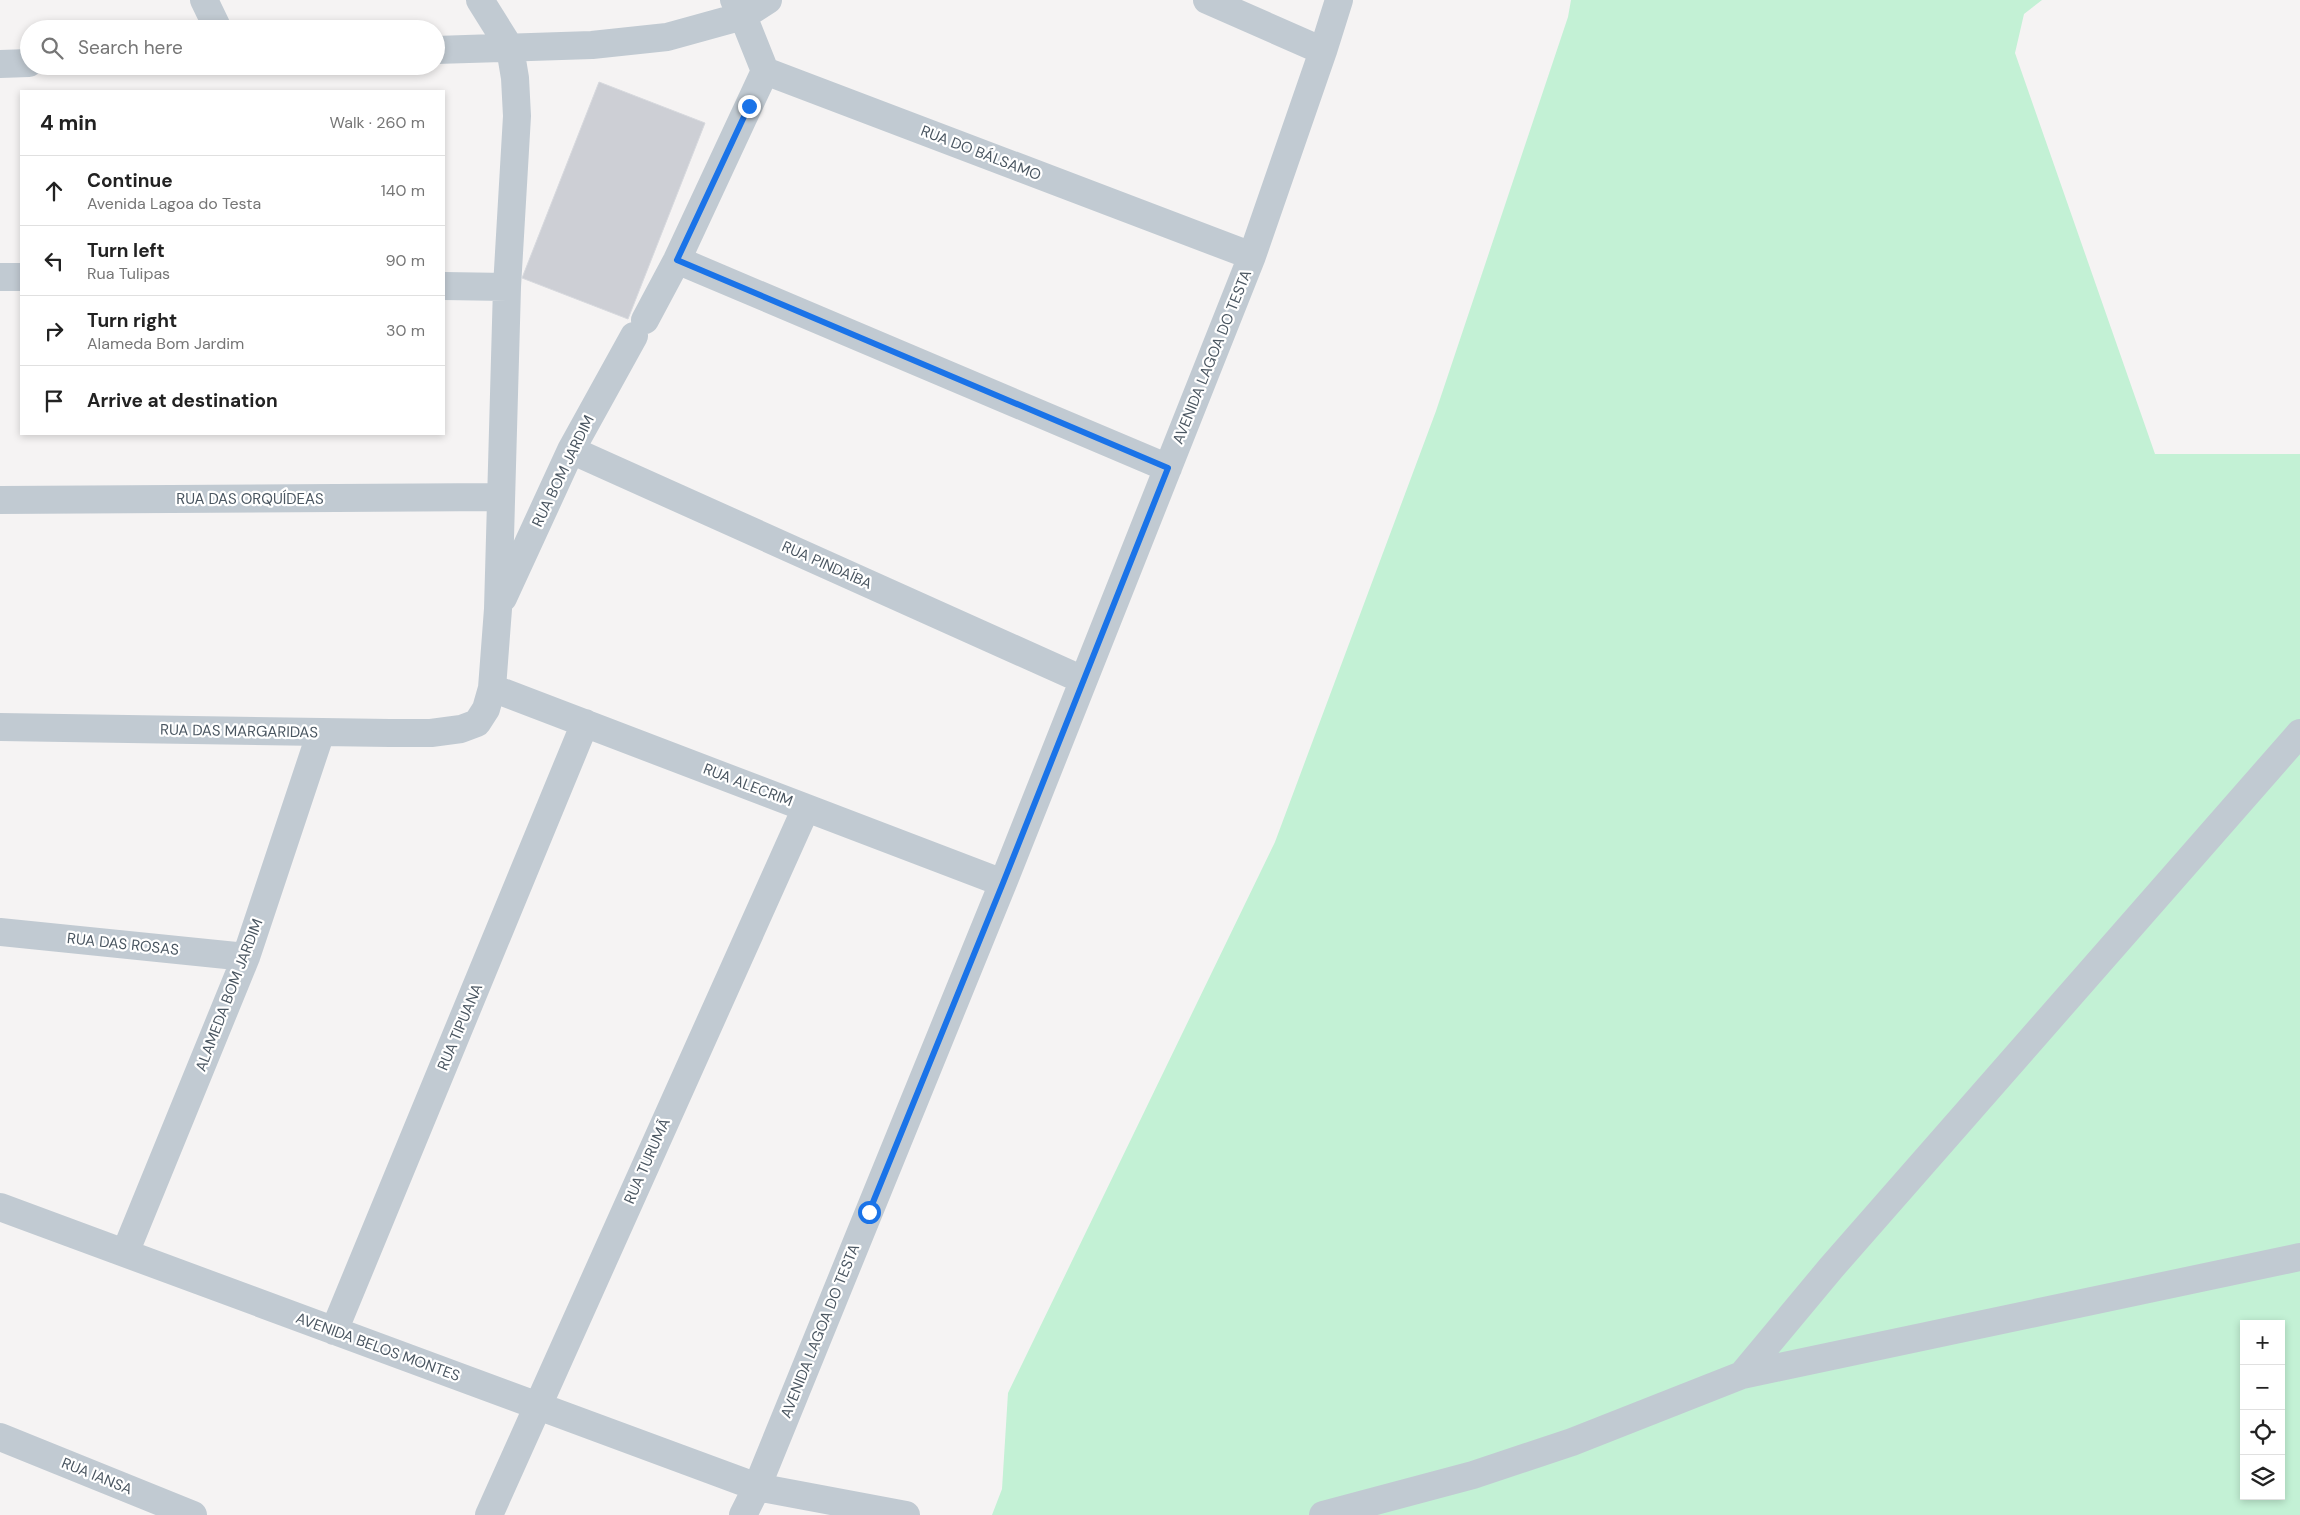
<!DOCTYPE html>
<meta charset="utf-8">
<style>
:root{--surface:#fff;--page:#f6f6f6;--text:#222;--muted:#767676;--line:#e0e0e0}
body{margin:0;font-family:"DM Sans",sans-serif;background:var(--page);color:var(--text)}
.controls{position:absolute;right:15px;bottom:15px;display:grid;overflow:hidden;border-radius:0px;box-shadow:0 2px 8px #0003}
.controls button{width:45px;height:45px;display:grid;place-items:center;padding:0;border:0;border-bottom:1px solid var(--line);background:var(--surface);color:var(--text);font:25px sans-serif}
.stop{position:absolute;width:15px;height:15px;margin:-11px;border:4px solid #1a73e8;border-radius:50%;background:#fff}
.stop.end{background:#1a73e8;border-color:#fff;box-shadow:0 1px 5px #0008}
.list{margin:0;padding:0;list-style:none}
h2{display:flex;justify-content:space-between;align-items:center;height:65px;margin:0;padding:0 20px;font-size:21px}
h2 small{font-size:16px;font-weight:400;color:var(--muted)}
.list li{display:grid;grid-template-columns:32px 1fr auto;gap:15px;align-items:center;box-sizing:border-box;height:70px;padding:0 20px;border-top:1px solid var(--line)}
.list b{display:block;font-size:19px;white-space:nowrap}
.list p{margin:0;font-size:16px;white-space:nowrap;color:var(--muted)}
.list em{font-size:16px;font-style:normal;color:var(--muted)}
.icon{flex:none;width:28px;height:28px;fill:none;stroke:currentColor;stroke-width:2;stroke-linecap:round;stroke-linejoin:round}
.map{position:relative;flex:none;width:2300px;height:1515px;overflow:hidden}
.search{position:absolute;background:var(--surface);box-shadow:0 2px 8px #0003;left:20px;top:20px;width:425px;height:55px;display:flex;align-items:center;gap:12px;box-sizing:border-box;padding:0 18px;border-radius:28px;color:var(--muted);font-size:19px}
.panel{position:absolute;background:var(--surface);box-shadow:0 2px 8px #0003;left:20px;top:90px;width:425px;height:345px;border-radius:0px}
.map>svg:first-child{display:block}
.green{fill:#c3f1d5;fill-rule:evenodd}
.building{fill:#cdcfd5;stroke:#d7d9de}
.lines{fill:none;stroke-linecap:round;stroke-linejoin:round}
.minor{stroke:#c1cad2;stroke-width:28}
.route{stroke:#1a73e8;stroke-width:6}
.labels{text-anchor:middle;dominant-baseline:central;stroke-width:4.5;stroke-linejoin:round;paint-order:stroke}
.street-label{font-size:15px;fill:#4a5661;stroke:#fff}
</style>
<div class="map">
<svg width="2300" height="1515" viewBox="0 0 2300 1515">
<rect width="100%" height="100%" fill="#f5f3f3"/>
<path class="green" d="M1571,0H2042L2024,14L2015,53L2155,454H2300V1515H992L1002,1489L1008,1393L1275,842L1436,411L1568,17ZM2244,1324H2281V1496H2244Z"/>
<path class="building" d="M599,82L705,123L628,319L522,278Z"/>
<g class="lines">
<path class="minor" d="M204,0L218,29
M734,0L743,16L765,71L1252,256
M1207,0L1323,51
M436,50L592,45L667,37L743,16L768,0
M0,64L29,63
M677,260L1168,468
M0,277H21
M444,286L507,287
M645,320L677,260L765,71
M571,450L1083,680
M0,500L500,497
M503,598L571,450L634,336
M492,688L1003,883
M0,727L390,733H431L461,729L477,723L486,709L492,688L498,609L507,287L517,116L515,78L510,48L480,0
M0,932L246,957
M0,1207L757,1487L906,1515
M125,1253L246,957L321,732
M334,1331L585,723
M1742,1375L1831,1268L2300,733
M0,1437L193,1515
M489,1515L806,808
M743,1515L757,1487L1003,883L1252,256L1323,51L1339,0
M1323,1515L1473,1475L1572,1442L1742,1375L2300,1257"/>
</g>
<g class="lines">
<path class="route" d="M749,106L677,260L1168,468L1003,883L869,1212"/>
</g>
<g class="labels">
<g class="street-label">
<text transform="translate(981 153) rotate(21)">RUA DO BÁLSAMO</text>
<text transform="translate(1212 357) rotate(-68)">AVENIDA LAGOA DO TESTA</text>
<text transform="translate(563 471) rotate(-64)">RUA BOM JARDIM</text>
<text x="250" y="499">RUA DAS ORQUÍDEAS</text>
<text transform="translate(827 565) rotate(24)">RUA PINDAÍBA</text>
<text transform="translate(239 731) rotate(1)">RUA DAS MARGARIDAS</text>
<text transform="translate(748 785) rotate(21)">RUA ALECRIM</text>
<text transform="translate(123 944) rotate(6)">RUA DAS ROSAS</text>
<text transform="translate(229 995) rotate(-69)">ALAMEDA BOM JARDIM</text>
<text transform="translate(460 1027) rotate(-67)">RUA TIPUANA</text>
<text transform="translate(647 1161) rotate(-66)">RUA TURUMÃ</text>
<text transform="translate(820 1331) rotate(-68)">AVENIDA LAGOA DO TESTA</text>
<text transform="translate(378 1347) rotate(20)">AVENIDA BELOS MONTES</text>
<text transform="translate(97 1476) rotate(22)">RUA IANSA</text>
</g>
</g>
</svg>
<div class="controls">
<button>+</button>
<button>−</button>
<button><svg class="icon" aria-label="locate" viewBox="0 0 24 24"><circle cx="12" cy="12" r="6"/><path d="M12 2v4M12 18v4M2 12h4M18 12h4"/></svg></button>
<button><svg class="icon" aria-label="layers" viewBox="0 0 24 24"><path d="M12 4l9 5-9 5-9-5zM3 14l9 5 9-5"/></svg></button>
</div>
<div class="stop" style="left:869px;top:1212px"></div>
<div class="stop end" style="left:749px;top:106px"></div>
<div class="search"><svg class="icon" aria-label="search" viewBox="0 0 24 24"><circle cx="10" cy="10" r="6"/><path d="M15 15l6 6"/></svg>Search here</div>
<section class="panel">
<h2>4 min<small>Walk · 260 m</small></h2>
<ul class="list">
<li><svg class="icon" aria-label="ahead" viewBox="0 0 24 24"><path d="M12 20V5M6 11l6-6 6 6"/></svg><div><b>Continue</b><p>Avenida Lagoa do Testa</p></div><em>140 m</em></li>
<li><svg class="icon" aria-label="left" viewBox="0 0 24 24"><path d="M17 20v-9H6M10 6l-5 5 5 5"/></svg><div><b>Turn left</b><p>Rua Tulipas</p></div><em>90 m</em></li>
<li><svg class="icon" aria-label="right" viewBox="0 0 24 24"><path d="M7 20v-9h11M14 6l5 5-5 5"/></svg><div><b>Turn right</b><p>Alameda Bom Jardim</p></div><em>30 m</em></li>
<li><svg class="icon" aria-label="arrive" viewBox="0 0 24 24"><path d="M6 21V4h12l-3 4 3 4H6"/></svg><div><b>Arrive at destination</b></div></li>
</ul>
</section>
</div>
